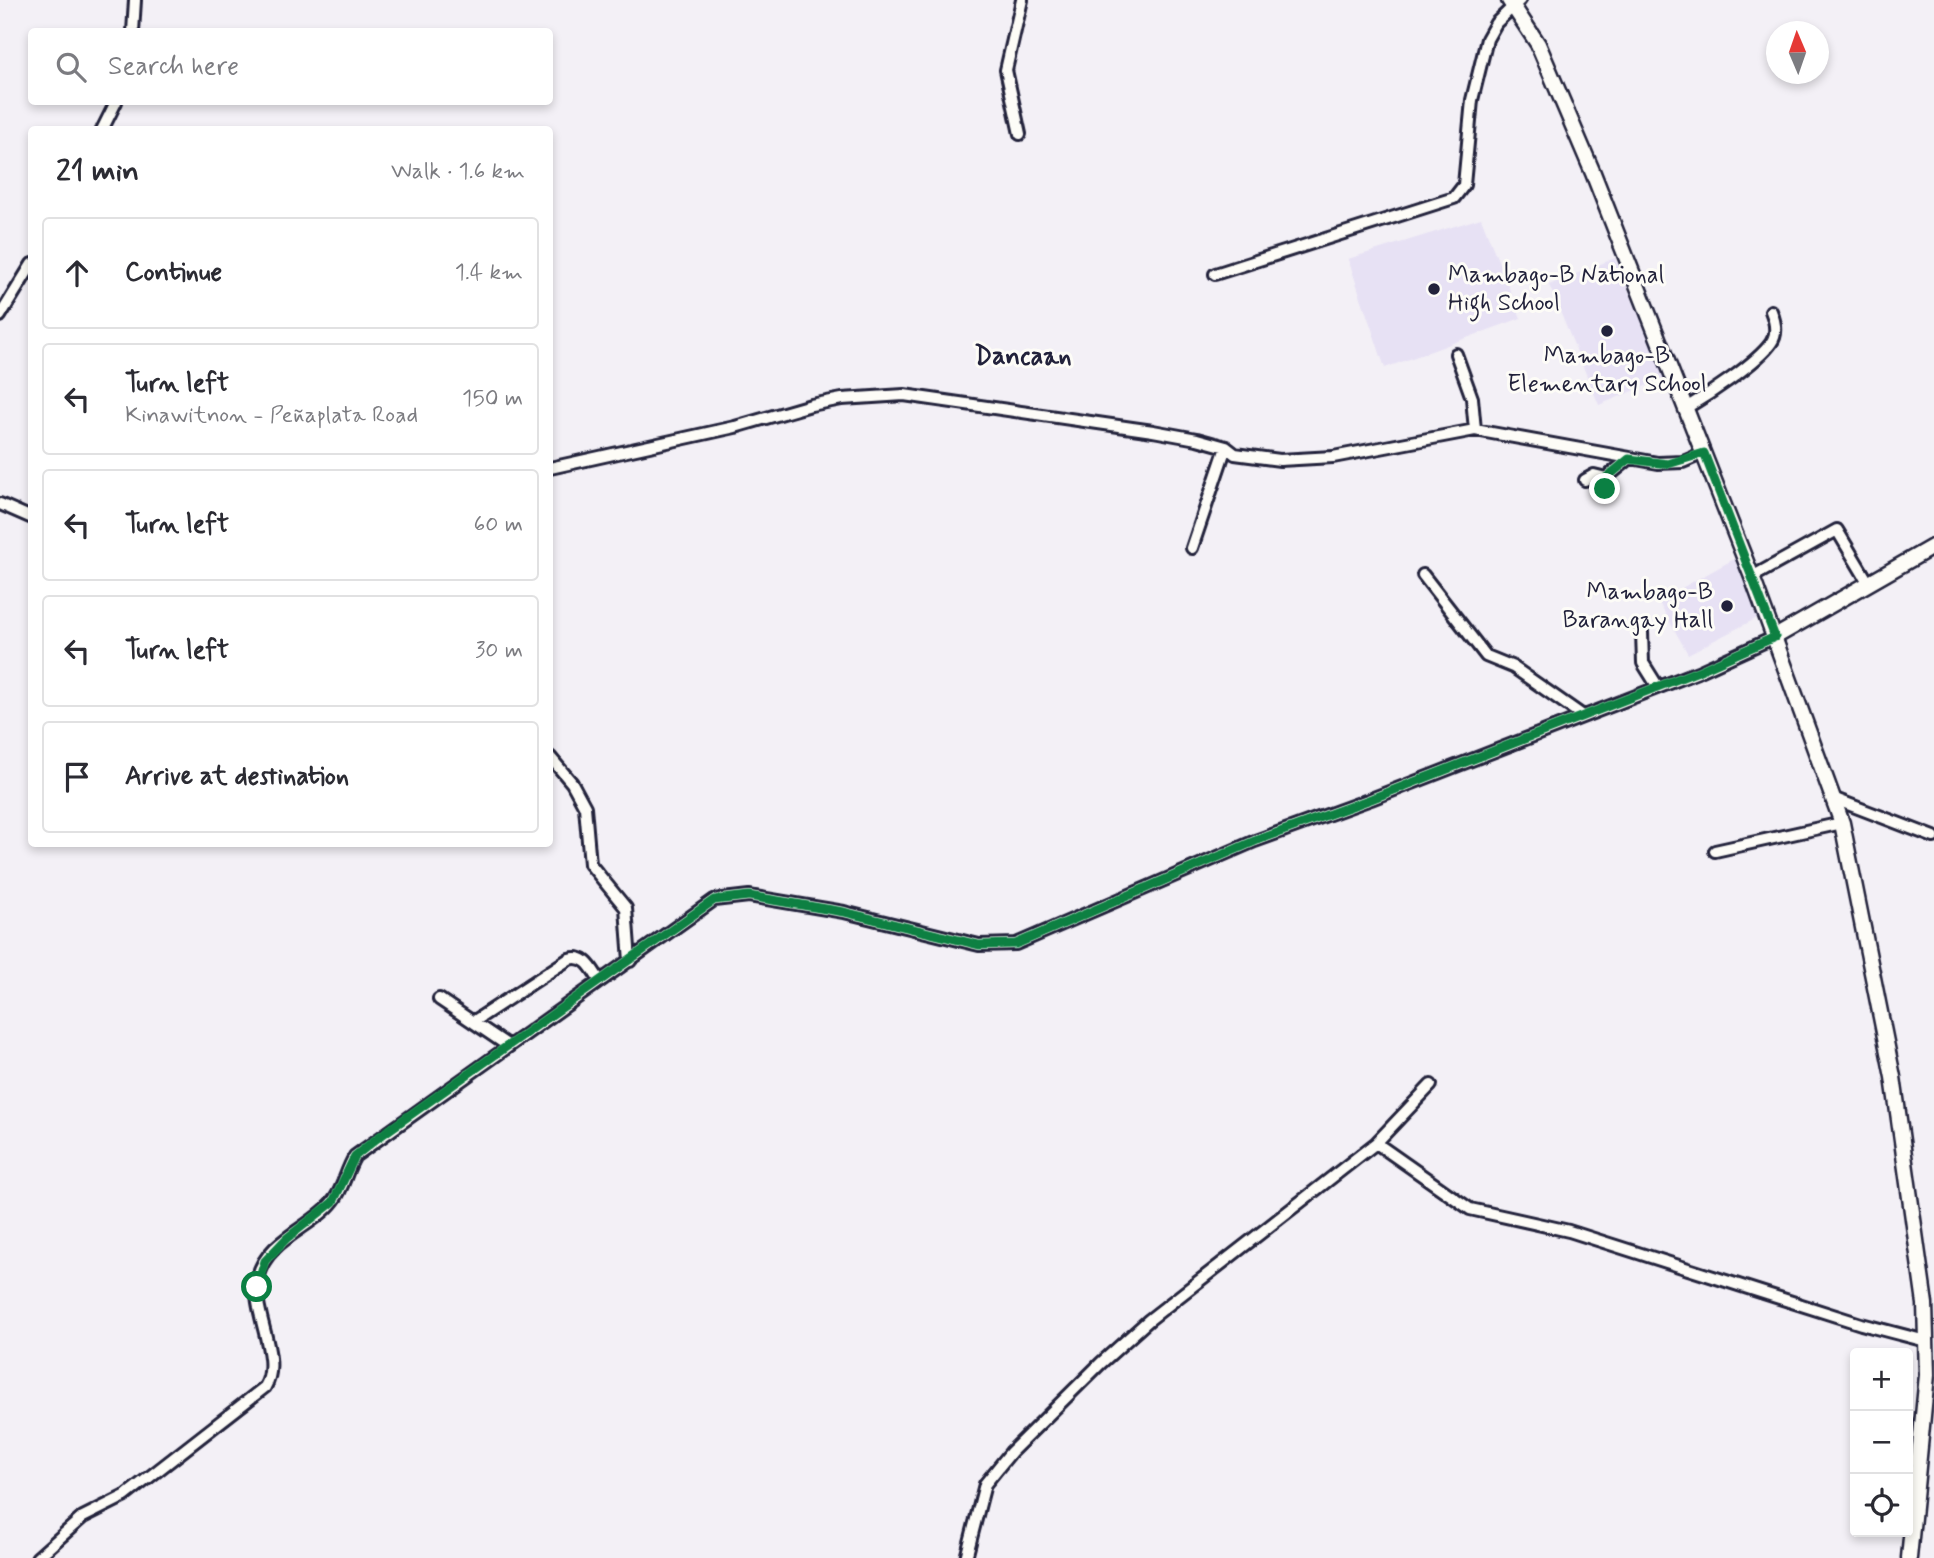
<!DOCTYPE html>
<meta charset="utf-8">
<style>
:root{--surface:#fff;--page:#f7f7f7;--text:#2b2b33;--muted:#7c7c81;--line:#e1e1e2}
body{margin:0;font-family:Mynerve,sans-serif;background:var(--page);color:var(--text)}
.controls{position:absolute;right:21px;bottom:21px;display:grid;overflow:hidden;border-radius:7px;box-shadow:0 4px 10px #0003}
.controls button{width:63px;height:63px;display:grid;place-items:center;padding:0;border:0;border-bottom:2px solid var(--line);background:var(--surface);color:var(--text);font:35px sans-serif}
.compass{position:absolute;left:1766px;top:21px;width:63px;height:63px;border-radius:50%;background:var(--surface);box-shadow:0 4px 10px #0003;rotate:358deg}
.stop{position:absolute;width:21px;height:21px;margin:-16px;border:5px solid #0b8043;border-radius:50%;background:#fff}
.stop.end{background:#0b8043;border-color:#fff;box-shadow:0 2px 7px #0008}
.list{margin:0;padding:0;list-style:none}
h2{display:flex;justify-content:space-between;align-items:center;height:91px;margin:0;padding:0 28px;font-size:30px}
h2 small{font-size:23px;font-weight:400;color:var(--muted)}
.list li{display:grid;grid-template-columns:46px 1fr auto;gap:21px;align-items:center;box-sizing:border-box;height:112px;margin:0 14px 14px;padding:0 14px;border:2px solid var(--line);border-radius:7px}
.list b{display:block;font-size:26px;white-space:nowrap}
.list p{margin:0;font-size:23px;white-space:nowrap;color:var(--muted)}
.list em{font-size:23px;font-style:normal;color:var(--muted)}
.icon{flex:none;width:38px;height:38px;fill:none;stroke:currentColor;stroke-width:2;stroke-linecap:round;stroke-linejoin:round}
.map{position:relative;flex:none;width:1934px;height:1558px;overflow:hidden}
.search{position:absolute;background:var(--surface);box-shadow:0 4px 10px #0003;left:28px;top:28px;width:525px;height:77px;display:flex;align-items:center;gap:18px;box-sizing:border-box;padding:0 24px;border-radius:7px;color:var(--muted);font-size:26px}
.panel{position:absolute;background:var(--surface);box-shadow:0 4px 10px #0003;left:28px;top:126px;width:525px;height:721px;border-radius:7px}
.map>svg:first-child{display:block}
.built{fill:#e7e1f4}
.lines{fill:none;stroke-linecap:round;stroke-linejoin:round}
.street-casing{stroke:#22223b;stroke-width:16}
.secondary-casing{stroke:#22223b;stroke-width:19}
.street{stroke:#fdfcf7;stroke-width:10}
.secondary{stroke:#fdfcf7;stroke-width:14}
.route{stroke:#0b8043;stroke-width:9}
.poi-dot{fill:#22223b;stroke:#fdfcf7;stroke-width:2.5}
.labels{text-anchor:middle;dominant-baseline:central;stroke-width:6;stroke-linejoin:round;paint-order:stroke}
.poi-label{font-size:24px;fill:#22223b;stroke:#fdfcf7;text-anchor:start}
.neighbourhood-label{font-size:26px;font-weight:bold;fill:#22223b;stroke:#fdfcf7}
</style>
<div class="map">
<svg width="1934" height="1558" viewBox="0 0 1934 1558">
<rect width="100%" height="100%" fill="#f3f0f6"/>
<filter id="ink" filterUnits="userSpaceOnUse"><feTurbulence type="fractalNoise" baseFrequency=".0143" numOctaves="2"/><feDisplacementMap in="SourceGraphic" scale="14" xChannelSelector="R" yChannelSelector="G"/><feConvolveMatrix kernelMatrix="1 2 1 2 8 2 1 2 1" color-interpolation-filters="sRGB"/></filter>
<g filter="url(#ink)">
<path class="built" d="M1481,218L1521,318L1385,368L1348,259Z
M1615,258L1665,378L1599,405L1549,285Z
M1736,558L1761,616L1688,654L1658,601Z"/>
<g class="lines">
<g class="street-casing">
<path id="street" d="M133,32L135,0
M102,130L116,102
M1020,134L1006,70L1022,0
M1215,274L1454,198L1464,185L1472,100L1487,39L1496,23L1520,0
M0,316L32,264
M1456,354L1472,398L1475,430
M1686,408C1708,395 1757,363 1771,343C1778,334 1775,321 1771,311
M550,468L735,427L811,405L842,399L904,395L1153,431L1197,439L1226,447L1235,454L1280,460L1333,457L1475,430L1658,463L1683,462L1704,453
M1585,480L1594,475L1606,478
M1605,489L1606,478L1629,459
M0,504L32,518
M1192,548L1226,447
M1423,575L1486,656L1513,667L1583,716
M1752,577L1837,530L1868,582
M1642,632L1643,663L1658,687
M550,757L572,783L585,807L590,864L626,908L630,961
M1835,799L1934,837
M1715,851L1842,823
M439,999L507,1045
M473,1022L569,959C586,954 592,969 600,981
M1376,1143L1470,1209L1569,1231L1861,1324L1926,1341
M37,1558L83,1517L125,1496L265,1387C283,1358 250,1311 258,1276C267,1239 314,1227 334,1200C344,1187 346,1170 355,1156L714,900L749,896L844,912L979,945L1016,944L1255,841L1371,799L1698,672L1775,637
M966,1558L985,1484L1011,1452L1101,1363L1149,1320L1376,1143L1431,1085"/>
</g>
<g class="secondary-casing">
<path id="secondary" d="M1509,0L1538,44L1593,173L1752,577L1842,823L1893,1077L1925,1304L1927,1375L1909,1558
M1775,637L1934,546"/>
</g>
<use href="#street" class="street"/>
<use href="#secondary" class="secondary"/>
</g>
</g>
<g class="lines" filter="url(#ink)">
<path class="route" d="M257,1287L265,1261L287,1238L333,1202L355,1156L376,1139L714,900L749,896L844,912L979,945L1016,944L1255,841L1371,799L1698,671L1775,637L1704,453L1668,464L1629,459L1606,478L1605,489"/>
</g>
<g class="poi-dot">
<circle cx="1434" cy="289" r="7"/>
<circle cx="1607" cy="331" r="7"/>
<circle cx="1727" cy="606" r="7"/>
</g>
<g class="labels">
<g class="poi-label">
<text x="1448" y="275">Mambago-B National<tspan x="1448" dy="28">High School</tspan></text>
<text x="1607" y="356" text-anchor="middle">Mambago-B<tspan x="1607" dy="28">Elementary School</tspan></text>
<text x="1713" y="592" text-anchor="end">Mambago-B<tspan x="1713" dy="28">Barangay Hall</tspan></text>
</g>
<g class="neighbourhood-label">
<text x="1023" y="357">Dancaan</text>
</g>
</g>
</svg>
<div class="controls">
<button>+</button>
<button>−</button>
<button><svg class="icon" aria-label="locate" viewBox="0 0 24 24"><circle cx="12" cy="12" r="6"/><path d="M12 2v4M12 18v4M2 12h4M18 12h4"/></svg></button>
</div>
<svg class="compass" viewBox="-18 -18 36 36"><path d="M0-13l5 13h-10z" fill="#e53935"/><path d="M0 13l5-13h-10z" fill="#7c7c81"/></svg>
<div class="stop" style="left:257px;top:1287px"></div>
<div class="stop end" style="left:1605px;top:489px"></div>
<div class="search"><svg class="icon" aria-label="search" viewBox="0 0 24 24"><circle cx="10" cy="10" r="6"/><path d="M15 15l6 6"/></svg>Search here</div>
<section class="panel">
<h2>21 min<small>Walk · 1.6 km</small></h2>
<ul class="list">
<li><svg class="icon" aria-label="ahead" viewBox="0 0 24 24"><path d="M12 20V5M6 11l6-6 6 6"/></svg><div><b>Continue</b></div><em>1.4 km</em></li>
<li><svg class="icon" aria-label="left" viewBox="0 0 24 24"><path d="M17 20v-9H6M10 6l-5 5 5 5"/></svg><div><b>Turn left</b><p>Kinawitnon - Peñaplata Road</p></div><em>150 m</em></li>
<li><svg class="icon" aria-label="left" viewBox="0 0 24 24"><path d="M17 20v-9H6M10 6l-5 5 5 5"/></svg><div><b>Turn left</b></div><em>60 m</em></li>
<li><svg class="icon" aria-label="left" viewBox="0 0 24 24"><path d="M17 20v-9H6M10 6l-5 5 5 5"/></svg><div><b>Turn left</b></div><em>30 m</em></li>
<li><svg class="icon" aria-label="arrive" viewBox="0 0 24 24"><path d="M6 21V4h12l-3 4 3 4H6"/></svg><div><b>Arrive at destination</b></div></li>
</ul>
</section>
</div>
